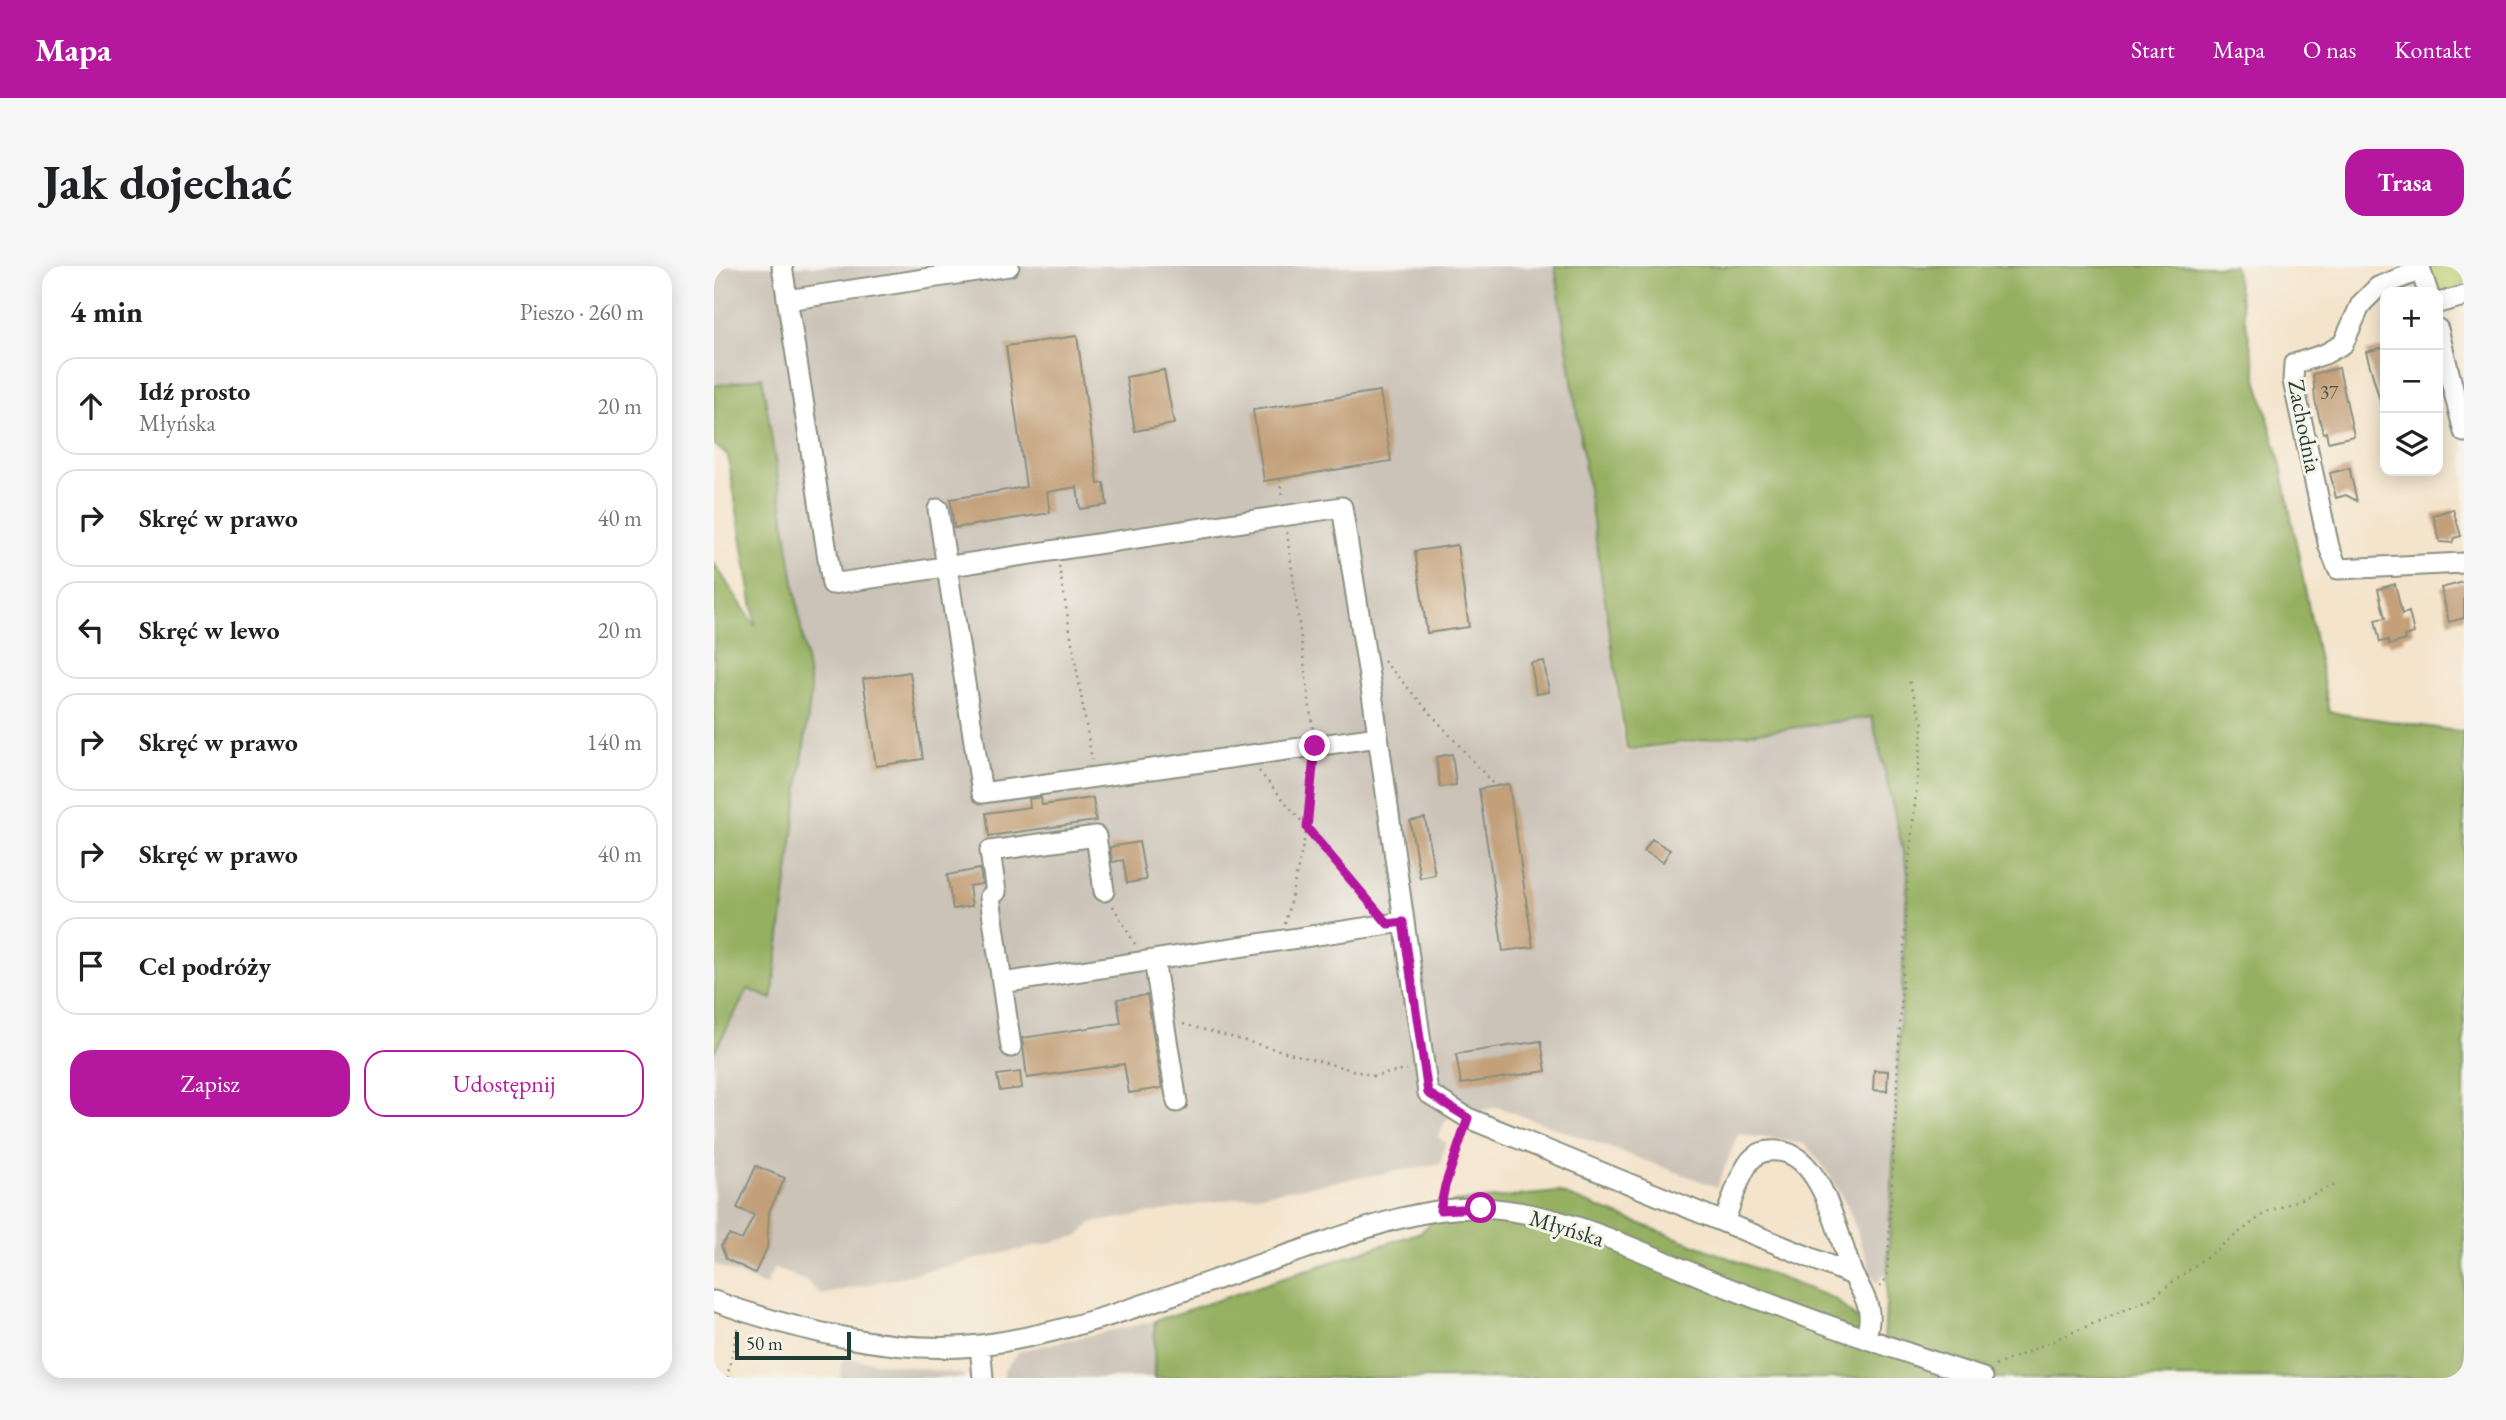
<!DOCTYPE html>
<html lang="pl">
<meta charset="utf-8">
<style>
:root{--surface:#fff;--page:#f6f6f6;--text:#202124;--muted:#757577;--line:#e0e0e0;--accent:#b5179e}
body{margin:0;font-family:"EB Garamond",serif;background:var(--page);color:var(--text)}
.controls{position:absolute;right:21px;top:21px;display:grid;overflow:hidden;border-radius:14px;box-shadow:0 4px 18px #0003}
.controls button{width:63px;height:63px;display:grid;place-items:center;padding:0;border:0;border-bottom:2px solid var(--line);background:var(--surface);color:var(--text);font:35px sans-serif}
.scale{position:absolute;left:21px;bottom:18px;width:116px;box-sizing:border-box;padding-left:7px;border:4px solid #1f3d34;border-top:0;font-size:19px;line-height:24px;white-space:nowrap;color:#1f3d34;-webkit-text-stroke:5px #f7f3e8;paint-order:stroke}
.stop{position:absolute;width:21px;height:21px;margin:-16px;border:5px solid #b5179e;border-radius:50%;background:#fff}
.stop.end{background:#b5179e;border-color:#fff;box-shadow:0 2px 7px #0008}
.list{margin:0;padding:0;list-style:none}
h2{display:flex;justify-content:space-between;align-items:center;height:91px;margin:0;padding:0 28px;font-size:30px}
h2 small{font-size:23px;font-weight:400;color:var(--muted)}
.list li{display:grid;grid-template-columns:46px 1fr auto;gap:21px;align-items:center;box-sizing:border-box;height:98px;margin:0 14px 14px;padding:0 14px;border:2px solid var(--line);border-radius:21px}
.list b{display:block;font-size:26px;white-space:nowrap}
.list p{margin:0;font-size:23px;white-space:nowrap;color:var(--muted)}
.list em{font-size:23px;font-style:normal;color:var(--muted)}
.actions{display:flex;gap:14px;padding:21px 28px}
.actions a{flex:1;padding:16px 0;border:2px solid var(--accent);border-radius:21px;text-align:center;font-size:24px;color:var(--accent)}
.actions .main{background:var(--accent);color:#fff}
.icon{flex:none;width:38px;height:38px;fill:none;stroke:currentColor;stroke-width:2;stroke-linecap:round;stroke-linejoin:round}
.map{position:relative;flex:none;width:1750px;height:1112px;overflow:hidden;border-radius:21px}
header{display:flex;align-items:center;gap:42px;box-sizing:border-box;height:98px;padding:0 35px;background:var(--accent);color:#fff}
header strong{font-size:33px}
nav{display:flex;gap:38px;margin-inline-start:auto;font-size:24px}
.intro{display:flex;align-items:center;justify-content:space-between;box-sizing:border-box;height:168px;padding:0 42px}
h1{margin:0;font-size:49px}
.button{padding:18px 32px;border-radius:21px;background:var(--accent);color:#fff;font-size:24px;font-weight:700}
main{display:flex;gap:42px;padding:0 42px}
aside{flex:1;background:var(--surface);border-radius:21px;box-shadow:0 4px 18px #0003}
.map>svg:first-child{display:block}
.industrial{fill:#cbc2b8}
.green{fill:#becd6f;stroke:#6e8552;stroke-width:2}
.forest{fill:#96b062;stroke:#5a764b;stroke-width:2}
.building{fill:#c3a07a}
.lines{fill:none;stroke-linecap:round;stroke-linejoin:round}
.minor-casing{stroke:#8a9080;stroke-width:23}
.path{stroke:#8a9080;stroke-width:2.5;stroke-dasharray:2 5;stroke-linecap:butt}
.minor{stroke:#fff;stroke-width:19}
.route{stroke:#b5179e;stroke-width:9}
.labels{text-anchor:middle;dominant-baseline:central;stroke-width:6;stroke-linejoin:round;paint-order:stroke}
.number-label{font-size:19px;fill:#485646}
.street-label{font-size:23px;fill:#1f3d34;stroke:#f7f3e8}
</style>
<header>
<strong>Mapa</strong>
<nav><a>Start</a><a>Mapa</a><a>O nas</a><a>Kontakt</a></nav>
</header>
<div class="intro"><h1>Jak dojechać</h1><a class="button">Trasa</a></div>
<main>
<aside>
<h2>4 min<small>Pieszo · 260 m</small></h2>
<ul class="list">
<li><svg class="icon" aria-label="ahead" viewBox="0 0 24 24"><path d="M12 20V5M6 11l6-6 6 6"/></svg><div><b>Idź prosto</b><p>Młyńska</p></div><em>20 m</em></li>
<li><svg class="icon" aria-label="right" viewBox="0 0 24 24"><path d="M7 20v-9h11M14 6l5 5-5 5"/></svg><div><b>Skręć w prawo</b></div><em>40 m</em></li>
<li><svg class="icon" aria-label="left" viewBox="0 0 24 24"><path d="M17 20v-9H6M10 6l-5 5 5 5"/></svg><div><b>Skręć w lewo</b></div><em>20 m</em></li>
<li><svg class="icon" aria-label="right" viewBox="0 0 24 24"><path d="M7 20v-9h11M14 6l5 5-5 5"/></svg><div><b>Skręć w prawo</b></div><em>140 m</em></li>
<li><svg class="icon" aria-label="right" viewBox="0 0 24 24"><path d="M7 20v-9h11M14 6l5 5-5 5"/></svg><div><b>Skręć w prawo</b></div><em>40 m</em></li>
<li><svg class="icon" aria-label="arrive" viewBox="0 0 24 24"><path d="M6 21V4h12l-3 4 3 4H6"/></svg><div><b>Cel podróży</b></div></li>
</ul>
<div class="actions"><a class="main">Zapisz</a><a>Udostępnij</a></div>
</aside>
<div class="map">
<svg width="1750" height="1112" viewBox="0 0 1750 1112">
<rect width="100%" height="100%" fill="#f7f3e8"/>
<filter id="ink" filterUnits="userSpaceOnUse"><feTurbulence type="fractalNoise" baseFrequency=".0143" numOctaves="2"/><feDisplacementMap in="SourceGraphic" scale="14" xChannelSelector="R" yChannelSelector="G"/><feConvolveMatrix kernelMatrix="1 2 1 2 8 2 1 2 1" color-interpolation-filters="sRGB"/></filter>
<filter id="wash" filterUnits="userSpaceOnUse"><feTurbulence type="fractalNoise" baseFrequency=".00686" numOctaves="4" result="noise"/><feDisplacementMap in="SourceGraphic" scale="28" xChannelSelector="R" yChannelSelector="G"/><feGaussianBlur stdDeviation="1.57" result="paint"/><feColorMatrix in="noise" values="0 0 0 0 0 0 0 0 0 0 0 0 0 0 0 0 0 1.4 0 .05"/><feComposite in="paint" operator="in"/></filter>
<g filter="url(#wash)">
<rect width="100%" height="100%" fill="#f4e4cc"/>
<path class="industrial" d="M0,0H841L911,487L1158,451L1194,606L1174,1003L1162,1018L1133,939L1110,901L1091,878L1024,868L1003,921L784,841L732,853L724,872L732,876L726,898L377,957L365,970L107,1029L92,1015L60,1002L51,1020L0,998V786L34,723L58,733L97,426L48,111L0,120Z
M441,1055L440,1112H290V1104L305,1085Z
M129,1092L247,1108L251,1112H126Z"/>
<path class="green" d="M1714,0H1750V34L1724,38V26H1721Z"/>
<path class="forest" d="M841,0H1520L1544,116L1567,199L1615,446L1750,466V1112H440L441,1055L707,966L740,936L844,926L1121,1033L1170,1077L1194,606L1158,451L913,484Z
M48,111L97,426L58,733L34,723L0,786V297L42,361L14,190L0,178V120Z"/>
<g id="blocks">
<path class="building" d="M363,70L384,218L390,217L393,239L366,243L363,221L333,226L336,247L240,262L236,233L312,221L292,80Z
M1671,81V141L1668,142L1652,86Z
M1625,102L1640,170L1614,176L1612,166L1609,167L1601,134L1599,108Z
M450,104L460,158L421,165L412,111Z
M666,125L677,195L550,215L539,144Z
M1636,202L1637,210L1643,235L1632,229L1622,232L1616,207Z
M1739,243L1747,270L1740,272L1738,277L1726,276L1719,249Z
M743,279L755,361L713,367L701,285Z
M1750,316V352L1735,356L1727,322Z
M1681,318L1688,348L1695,346L1700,367L1690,370L1691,374L1675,379L1674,374L1666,376L1661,354L1671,352L1664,323Z
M830,395L835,426L822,428L817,397Z
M196,406L209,493L162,500L149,413Z
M738,488L742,519L726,521L722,491Z
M795,518L819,681L789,685L765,523Z
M327,531L328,539L379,532L382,555L275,570L272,547L316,541L315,533Z
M711,552L721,609L706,612L696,555Z
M938,573L956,584L949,596L930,585Z
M425,576L432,614L413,617L409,594L398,596L396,581Z
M266,603L268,618L255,620L258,640L239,643L233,609Z
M433,729L448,822L415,827L410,798L313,812L308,772L407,757L403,733Z
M827,775L832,805L747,818L742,788Z
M1160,804L1174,805L1173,825L1159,824Z
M306,806L308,822L286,825L283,809Z
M42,900L71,912L55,946L53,982L41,1007L12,993L7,980L15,969L28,974L40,949L23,942Z"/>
</g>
</g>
<g filter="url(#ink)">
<use href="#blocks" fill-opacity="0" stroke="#8a9080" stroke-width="2"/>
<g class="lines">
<g class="minor-casing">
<path id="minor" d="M68,0L118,318L628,241L660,441L714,827L754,852L1139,1009C1152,1032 1161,1046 1151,1072
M1705,0L1714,26
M1707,4L1664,21L1647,38L1629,78L1611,88L1580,98L1579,115L1615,281L1624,303L1750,297
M73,34L295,0
M1724,37L1750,30
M1724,63L1750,166
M224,243L268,527L664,471
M440,694L463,836
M288,717L689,656
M297,781L276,631L282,626L276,585L382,570L390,625
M1010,956C1016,941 1027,902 1039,892C1046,885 1054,884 1064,885C1109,888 1125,974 1139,1009
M0,1035C78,1063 184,1090 267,1079C372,1065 473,1022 573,989C634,969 701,940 766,942C851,945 935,990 1012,1021C1097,1054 1183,1084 1269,1112
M266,1079L269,1112"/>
</g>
<path class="path" d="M566,213L568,232
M573,266L599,465
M345,300L378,494
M670,395L781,520
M545,505L661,642
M399,640L422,680
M571,658L593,562L599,499
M469,758L660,810L693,804
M729,927L749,867
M1166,1021L1173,1011L1194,606L1209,458L1195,415
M1281,1100L1436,1033L1550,948L1621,919
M13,1112L24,1060"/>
<use href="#minor" class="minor"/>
</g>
</g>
<g class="lines" filter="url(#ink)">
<path class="route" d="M601,480L593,562L674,658L689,656L714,827L754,852L731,920L726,944L767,942"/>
</g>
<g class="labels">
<g class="number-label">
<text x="1615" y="126">37</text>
</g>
<g class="street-label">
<text transform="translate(1591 160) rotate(79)">Zachodnia</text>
<text transform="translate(853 962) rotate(17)">Młyńska</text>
</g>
</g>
</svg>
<div class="controls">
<button>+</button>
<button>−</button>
<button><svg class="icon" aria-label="layers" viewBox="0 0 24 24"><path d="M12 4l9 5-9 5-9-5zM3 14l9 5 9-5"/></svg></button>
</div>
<div class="scale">50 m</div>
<div class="stop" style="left:767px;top:942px"></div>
<div class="stop end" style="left:601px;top:480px"></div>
</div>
</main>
